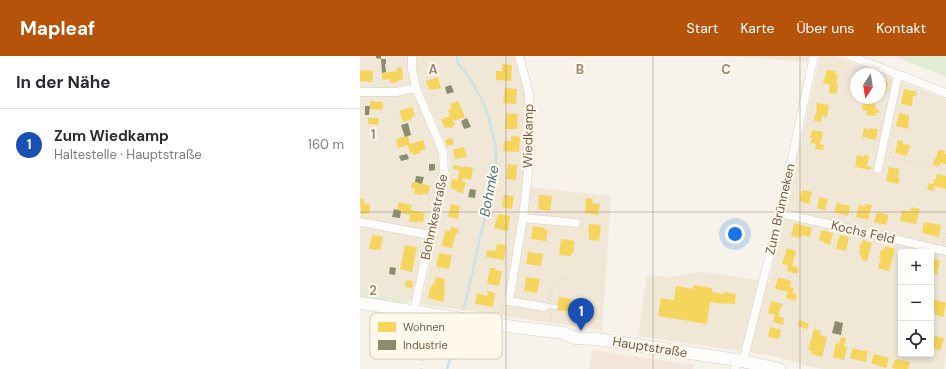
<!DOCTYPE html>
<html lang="de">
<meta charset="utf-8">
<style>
:root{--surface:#fff;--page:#f7f7f7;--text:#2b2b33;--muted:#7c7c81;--line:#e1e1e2;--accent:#b45309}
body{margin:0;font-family:"DM Sans",sans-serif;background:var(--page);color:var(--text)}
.controls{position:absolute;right:12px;bottom:12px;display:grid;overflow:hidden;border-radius:4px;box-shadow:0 2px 6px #0003}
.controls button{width:36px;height:36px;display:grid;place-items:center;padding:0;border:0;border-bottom:1px solid var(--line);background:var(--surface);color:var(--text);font:20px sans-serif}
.compass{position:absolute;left:490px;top:12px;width:36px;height:36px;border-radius:50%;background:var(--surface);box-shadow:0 2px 6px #0003;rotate:192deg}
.you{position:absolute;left:375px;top:178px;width:14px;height:14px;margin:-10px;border:3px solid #fff;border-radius:50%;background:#1a73e8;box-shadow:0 0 0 6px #1a73e833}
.badge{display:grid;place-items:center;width:26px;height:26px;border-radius:50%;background:var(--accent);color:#fff;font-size:13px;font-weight:700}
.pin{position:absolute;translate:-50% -33px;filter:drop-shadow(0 1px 2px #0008)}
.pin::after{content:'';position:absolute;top:21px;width:14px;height:12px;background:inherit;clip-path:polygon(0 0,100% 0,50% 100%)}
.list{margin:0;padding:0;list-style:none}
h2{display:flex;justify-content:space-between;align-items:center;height:52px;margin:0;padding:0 16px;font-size:17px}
h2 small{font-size:13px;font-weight:400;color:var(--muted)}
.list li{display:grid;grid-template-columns:26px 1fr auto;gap:12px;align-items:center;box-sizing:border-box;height:72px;padding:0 16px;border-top:1px solid var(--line)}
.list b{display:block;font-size:15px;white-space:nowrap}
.list p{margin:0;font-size:13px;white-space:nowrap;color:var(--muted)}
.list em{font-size:13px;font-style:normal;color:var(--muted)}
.icon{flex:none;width:22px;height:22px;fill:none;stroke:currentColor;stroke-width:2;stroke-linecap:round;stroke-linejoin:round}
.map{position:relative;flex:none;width:586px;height:313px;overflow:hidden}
header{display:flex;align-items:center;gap:24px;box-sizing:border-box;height:56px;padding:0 20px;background:var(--accent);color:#fff}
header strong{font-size:19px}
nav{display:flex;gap:22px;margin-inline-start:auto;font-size:14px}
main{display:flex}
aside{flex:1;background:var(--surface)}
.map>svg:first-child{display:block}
.residential{fill:#f0e7d7;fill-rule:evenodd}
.commercial{fill:#f5e6db}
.green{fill:#e1eed5}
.homes{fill:#f6d55c}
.industry{fill:#8c8c6e}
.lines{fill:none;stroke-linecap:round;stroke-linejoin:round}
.stream{stroke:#cce2e6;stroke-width:2.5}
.lane-casing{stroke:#d5cfc7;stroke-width:5}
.street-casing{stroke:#d5cfc7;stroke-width:9}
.secondary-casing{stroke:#d6cfc6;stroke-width:13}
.path{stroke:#d9d3ce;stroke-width:1.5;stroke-dasharray:1 3;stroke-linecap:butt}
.lane{stroke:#fefdfc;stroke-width:4}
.street{stroke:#fefdfc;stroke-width:8}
.secondary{stroke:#fefdfc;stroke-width:12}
.grid{fill:none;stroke:#9b8a7b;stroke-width:1;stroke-opacity:0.55}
.labels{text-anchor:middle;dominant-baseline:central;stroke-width:4;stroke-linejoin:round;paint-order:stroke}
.street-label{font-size:13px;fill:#745d4b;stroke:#fff9eb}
.water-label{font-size:14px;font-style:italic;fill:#457586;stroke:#fff9eb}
.key{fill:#fff9eb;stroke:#d5cabb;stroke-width:1}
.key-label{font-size:11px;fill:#745d4b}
.grid-label{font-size:13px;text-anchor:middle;font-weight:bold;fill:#9b8a7b;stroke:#fff9eb;stroke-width:4;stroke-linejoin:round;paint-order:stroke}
</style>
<header>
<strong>Mapleaf</strong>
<nav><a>Start</a><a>Karte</a><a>Über uns</a><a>Kontakt</a></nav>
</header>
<main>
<aside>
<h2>In der Nähe<small></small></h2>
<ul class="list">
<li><span class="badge" style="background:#1a4fb4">1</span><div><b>Zum Wiedkamp</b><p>Haltestelle · Hauptstraße</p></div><em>160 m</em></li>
</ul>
</aside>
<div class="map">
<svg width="586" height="313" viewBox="0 0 586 313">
<rect width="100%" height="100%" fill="#f7f3ea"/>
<path class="residential" d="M0,0H48V13L53,34L78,96L80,114L52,244L0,235Z
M57,0H164L172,37L168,131L251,140L242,274L61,248L90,117L88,94L60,30L57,14Z
M364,0H449L448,6Z
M460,0H473L586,43V295L584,313H464L448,310L413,300L278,280L287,219L309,221L333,217L342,216L365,219L409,226ZM496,18H520V42H496ZM541,196H571V298H541Z"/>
<path class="commercial" d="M232,294L334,309L333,313H229Z"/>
<path class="green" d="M534,0H586V21Z
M0,235L52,244L48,246L40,247L0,241Z"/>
<path class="homes" d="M142,8L152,9L151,25L136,24V15H142Z
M42,11L43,24H38V26L30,27V23L22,24V17L37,15V12Z
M0,14L13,15L12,26L0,25Z
M467,14L476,15L475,19H478L476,29L478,30L476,38L469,37L470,29L463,27Z
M78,21L81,32L74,34L73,33L69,34L66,25Z
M520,25L528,26L526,37L520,36Z
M145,32L157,33L156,48L143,47Z
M544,33L557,36L556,40H553L552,50L541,48Z
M10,45L22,46L23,48L22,54L10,53Z
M98,45L105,61L93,65L95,69H93V71L89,73V71L85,72L81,63L90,60L88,54L92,52L90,48Z
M503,46L511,48V46L515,47L516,48L515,52L519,54V57H516L515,60L506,59L507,55L502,54Z
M457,47L469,49L467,61L462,60L461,66L454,65L455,58H456L457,53L456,52Z
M52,51L55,60L52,61V63L43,66L39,55Z
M146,57L158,58L157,73H145Z
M539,57L549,59L548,73L536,70Z
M8,62H19L18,69L8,68Z
M504,72L509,74V72L518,73L516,84L502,81Z
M452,74L463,76L460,88L464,89L463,94L455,93L456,88L451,87L452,82H450Z
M48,80L50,88L63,84L66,93L60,95L61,97L53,99L52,96L50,97L48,89L38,92L36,83L41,81Z
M151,80L160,81L159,96L143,95L144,85H151Z
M92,82L94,88L87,90L85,84Z
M538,84L543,85V88L550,89L547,100L535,97Z
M104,91L107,101L95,103L93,94Z
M578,93L585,95L584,98H586V108L580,107V110L573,109L574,103H576Z
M497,99L504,101V99L509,100L507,110L511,111V114L495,111Z
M148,108L157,109L156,124L146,123Z
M94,109L104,111V110L113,112L111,124L103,122L102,125L106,126L103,137L97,136V134L90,132L92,123L98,124V121L99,114L93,113Z
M529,111L540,113L538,122L540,123L539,128L526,125Z
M577,118L586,120V133L575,130L574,135L567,133L569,127L573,128L574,123H576Z
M55,126L70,130L68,139L63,137L62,139L54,138L55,133L51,132L52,127Z
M442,134L452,136L449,148L439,145Z
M144,139L154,140L152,153L142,151Z
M179,139L192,140L190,155L178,153Z
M459,141L468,143L465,154L457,152Z
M0,142L4,143L3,146H5V148H10L9,158H1Z
M226,142L233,143L232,147L240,148L238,159L225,157Z
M39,146L52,149L51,154L65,157L63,166L57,165V167L49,165L50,159L41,157V155L37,154Z
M477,147L490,150L488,160L474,156Z
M91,148L100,150L98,163L88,161Z
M506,148L512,149L508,164L496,161L499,149L505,151Z
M551,151L560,153L556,168L540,165L542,154L550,156Z
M517,156L529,159L526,169L514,166Z
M138,158L150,160L148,175L134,172Z
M564,166L581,169L579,181L562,177Z
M434,167L452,172L450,181L442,179L441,182L431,180Z
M229,168L241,169L239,185L229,184V177H228Z
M173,170L185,172L184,174H188L186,185L171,183Z
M91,171L99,173L98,178L96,177L92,192L82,190L85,174L90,175Z
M461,174L473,177L470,189L464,187V186L459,184Z
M12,179L23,181L20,194L16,193V194L9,193Z
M480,179L489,181L486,195L476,193L478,183H479Z
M201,183L215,185L213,197H211V200L199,199Z
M502,184L512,187L507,205L501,204L502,199H499L500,192H499L500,189H501Z
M137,188L146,189L144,204L126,201L127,194L136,195Z
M45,189L57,191L52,216L40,213Z
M525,190L535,193L529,215L518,212L521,202H519L521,194H524Z
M427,192L436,195L432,210L439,212L437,218L427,215L428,209L422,208Z
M168,196L183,198L181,210L166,208Z
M79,197L92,199L89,213L76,211Z
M571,202L580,205L577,218L571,217Z
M130,212H136L135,214L142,215L139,230L127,228Z
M76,221L85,223L84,231H85L84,235L85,236L83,246L68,242L70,232H71L72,228L74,229Z
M166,221L180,223L177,237L164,235Z
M418,221L431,225L430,231L434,232L433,237L437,239L435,245L426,242L428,236L415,233Z
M46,224L53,225L52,232L45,231Z
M333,229L352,232V236L363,238V236L376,238L375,248L365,247V248L350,246L347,268L298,260L301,242L314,244L316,230L333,233Z
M128,235L135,237L133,251L115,248L117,237L127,240Z
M199,241L212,243L210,256L197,254Z
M571,243L586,247L583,261L574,258L575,253L571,252Z
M411,245L423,248L421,252H420L418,260L424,262L423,269L413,266L415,259L408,257Z
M439,264L449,267L447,273L438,270Z
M410,271L421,274L419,283L408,281Z
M454,273L461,275L460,279L467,281L462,301L451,298L452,295L448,294Z
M572,280L574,281V280L584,282L581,294L571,292Z
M481,281L486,282L484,291H487L484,304L473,301L476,287L479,288Z
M493,292L503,295V294L508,295L506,306L490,302Z
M514,298L529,302L526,312L511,307Z
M535,303L550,306L548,313H537L532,312Z"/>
<path class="industry" d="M16,0H21V3H26V8H25L26,16L22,17L21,3L16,2Z
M91,29L94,36L87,38L85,31Z
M5,50H10L9,59H5Z
M107,62L111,71L104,73L101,65Z
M48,67L51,79L45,81L41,69Z
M47,98L49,103L41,105L39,100Z
M69,108H75V114L69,115Z
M56,120L64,121L62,128L55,126Z
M110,133L116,134L115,142L108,141Z
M34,153L41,155L40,162L32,161Z
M30,211L36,212L35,219L29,218Z
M475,265L483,267L481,279L472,277Z"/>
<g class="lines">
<path class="stream" d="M97,0L98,7L112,26L121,42L128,59L136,92V111L104,253
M87,313L100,270"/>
<g class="lane-casing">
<path id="lane" d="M184,251L188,250L196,251"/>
</g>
<g class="street-casing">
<path id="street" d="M52,0V13L56,32L83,96L84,115L54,255
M159,0L169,37L170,97L163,162L149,245L184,251
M490,0L586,37
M0,36H36L56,32
M518,113L538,19
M420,157L586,195
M163,162L216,167
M0,166L70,179
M383,306L420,157L454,0
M375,313L377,304"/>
</g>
<g class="secondary-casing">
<path id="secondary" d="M0,247L161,272L189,275L203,277L215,282L236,283L377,304L419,313"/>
</g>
<path class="path" d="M529,101L586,113
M583,186L586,176
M190,244L196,222L209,224
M141,260L142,253L145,250
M190,266L192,256
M61,313L66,267"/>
<use href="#lane" class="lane"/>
<use href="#street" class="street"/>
<use href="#secondary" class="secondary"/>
</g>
<path class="grid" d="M146,0V313M293,0V313M440,0V313M0,156H586"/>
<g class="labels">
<g class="street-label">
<text transform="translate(168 80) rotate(-89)">Wiedkamp</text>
<text transform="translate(420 153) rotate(-77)">Zum Brünneken</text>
<text transform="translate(74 161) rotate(-78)">Bohmkestraße</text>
<text transform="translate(503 176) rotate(13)">Kochs Feld</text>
<text transform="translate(290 291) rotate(9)">Hauptstraße</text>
</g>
<g class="water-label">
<text transform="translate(129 135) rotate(-79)">Bohmke</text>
</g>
</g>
<rect x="10" y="257" width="132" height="46" rx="6" class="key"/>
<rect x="18" y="266" width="18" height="10" fill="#f6d55c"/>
<rect x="18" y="284" width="18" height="10" fill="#8c8c6e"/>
<g class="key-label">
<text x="43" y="275">Wohnen</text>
<text x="43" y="293">Industrie</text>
</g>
<g class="grid-label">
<text x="73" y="18">A</text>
<text x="220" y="18">B</text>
<text x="366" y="18">C</text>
<text x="13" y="83">1</text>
<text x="13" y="239">2</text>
</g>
</svg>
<div class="controls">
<button>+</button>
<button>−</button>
<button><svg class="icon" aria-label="locate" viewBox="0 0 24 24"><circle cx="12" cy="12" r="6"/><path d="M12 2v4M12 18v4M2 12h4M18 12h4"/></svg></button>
</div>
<svg class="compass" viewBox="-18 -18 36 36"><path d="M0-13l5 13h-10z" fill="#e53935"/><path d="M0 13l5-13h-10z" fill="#7c7c81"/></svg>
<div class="you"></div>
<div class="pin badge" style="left:221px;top:275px;background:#1a4fb4">1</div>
</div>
</main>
